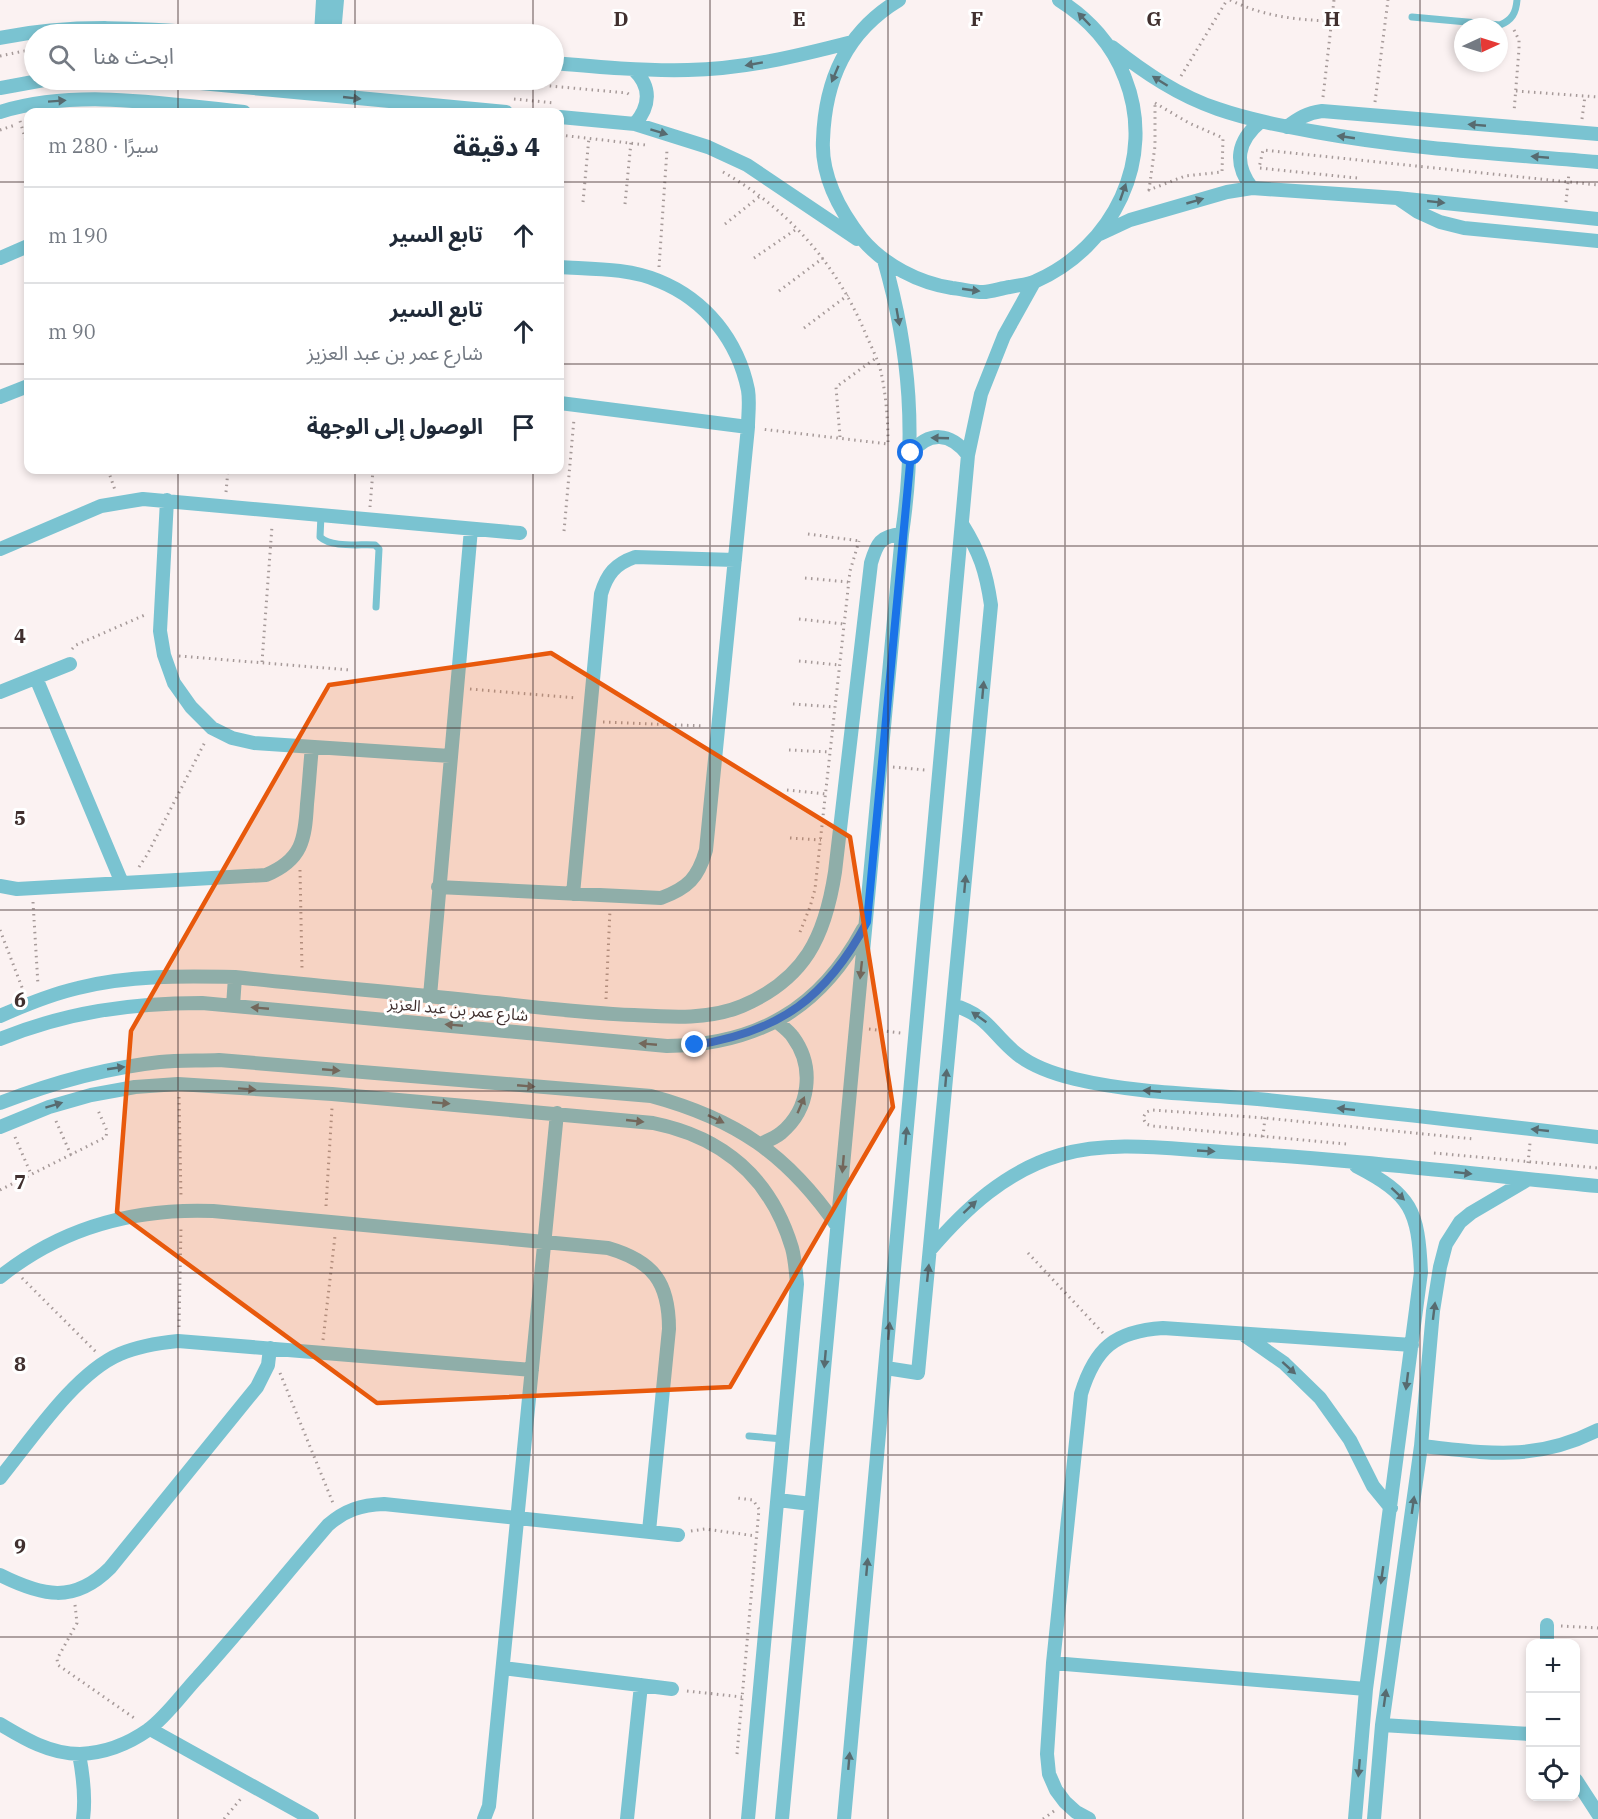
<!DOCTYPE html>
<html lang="ar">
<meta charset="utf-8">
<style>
:root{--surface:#fff;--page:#f2f2f3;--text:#1f2937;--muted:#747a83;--line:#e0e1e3}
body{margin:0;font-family:"IBM Plex Serif","Noto Sans Arabic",serif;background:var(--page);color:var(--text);direction:rtl}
.controls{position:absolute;right:18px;bottom:18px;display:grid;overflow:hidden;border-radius:12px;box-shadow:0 3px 9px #0003}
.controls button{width:54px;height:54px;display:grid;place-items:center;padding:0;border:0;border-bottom:2px solid var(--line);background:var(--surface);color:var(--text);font:30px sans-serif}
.compass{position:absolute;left:1454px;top:18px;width:54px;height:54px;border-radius:50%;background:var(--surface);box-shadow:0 3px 9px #0003;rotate:86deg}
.stop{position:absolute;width:18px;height:18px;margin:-14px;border:4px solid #1a73e8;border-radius:50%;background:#fff}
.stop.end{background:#1a73e8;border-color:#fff;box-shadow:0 2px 6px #0008}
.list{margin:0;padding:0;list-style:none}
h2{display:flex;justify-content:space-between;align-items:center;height:78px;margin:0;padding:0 24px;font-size:26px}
h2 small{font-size:20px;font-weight:400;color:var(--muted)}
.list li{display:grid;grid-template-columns:39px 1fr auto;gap:18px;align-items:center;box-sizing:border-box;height:96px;padding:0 24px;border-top:2px solid var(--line)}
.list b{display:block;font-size:22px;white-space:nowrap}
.list p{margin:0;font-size:20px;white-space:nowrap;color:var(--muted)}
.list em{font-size:20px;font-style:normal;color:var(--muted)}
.icon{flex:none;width:33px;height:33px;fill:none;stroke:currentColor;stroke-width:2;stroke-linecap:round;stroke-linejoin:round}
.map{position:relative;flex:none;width:1598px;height:1819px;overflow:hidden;direction:ltr}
.search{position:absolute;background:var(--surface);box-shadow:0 3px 9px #0003;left:24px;top:24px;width:540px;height:66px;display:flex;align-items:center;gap:15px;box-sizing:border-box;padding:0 21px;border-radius:33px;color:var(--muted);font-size:22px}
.panel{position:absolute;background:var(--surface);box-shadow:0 3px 9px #0003;left:24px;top:108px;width:540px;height:366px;border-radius:12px;direction:rtl}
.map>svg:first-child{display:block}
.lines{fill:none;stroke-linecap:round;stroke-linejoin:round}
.path{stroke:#a69a99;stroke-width:3;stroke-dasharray:1.5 4.5;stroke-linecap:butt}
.service{stroke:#7ac3d1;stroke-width:7}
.minor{stroke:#7ac3d1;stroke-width:14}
.oneway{fill:#576b70}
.route{stroke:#1a73e8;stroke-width:8}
.marked{fill:#e8590c;fill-opacity:0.2;stroke:#e8590c;stroke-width:4.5;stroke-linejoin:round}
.grid{fill:none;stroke:#40302f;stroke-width:1.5;stroke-opacity:0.55}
.labels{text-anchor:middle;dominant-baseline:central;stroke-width:6;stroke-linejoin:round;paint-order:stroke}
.street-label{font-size:16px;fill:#40302f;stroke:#fff}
.grid-label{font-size:20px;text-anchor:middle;font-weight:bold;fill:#40302f;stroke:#fff;stroke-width:6;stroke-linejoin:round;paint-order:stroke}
</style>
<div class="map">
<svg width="1598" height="1819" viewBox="0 0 1598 1819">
<rect width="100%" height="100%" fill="#fbf2f2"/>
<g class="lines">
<path class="path" d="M1230,0C1263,16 1295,20 1332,21
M1514,30L1519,40V49L1514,112
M0,56L34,49
M1181,76L1227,0
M484,80L627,93L632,96
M1516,91L1598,97
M1323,97L1334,0
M514,99L555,103
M1375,102L1388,0
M1155,103L1189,123L1223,138L1222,172L1185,176L1149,190L1155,146Z
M1582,119L1585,96
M20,121L28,148
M0,130L15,125
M560,135L646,145
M723,172C790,210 838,266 867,337C872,348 878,360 881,372C886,395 888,420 888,444L761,429
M1357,178L1259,168L1263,150L1598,185
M583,202L589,137
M1566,202L1569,173
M625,204L631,142
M725,224L760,196
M754,258L798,228
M659,267L667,150
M779,291L823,258
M804,328L848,295
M840,437L836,387L876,358
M108,470L115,490
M226,492L228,470
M370,507L373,470
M564,531L574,419
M808,534L860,541
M805,578L848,582
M799,619L844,624
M72,649L76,645L147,614
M179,656L350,670
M799,661L839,665
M262,662L272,526
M470,689L577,698
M793,704L835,707
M603,722L704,726
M789,750L830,752
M893,767L925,770
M787,790L826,794
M790,838L821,840
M139,867L147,855L206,740
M300,870L302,969
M33,902L38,985
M0,930L23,990
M800,932L810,907L815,889L850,571L859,541
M606,999L610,910
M869,1029L901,1033
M179,1097L181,1198
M56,1121L71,1155
M15,1137L31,1174
M1263,1137L1265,1117
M1346,1144L1152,1126L1146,1124L1143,1118L1146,1112L1152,1110L1265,1118L1474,1139
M1434,1153L1598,1168
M1528,1163L1530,1143
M0,1190L106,1137L107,1131L97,1108
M326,1206L332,1108
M1028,1253L1103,1333
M22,1278L96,1352
M179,1327L181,1226
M323,1340L335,1236
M280,1373L333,1503
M691,1531L705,1529L756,1536
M75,1605L77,1623L57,1659L58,1665L137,1720
M1561,1626L1598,1628
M687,1691L742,1697
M737,1754L759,1509L753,1500L737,1498
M224,1819L243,1796
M1043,1819L1054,1811"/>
<path class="service" d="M1412,17L1500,25C1512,20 1516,13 1517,0
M321,515L320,537C332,548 359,544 375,545L379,549L376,607
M749,1436L783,1439"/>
<path class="minor" d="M899,0C846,32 825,80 823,140C821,176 840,211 862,239C884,265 919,283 952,288C962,289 973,292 983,292C992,292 1001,288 1010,287C1018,285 1028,285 1036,281C1113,247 1157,159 1125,78C1113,45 1088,18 1059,0
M321,34L323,0
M334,34L337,0
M0,38C72,23 143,28 215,34
M1112,47C1145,73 1179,96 1218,109C1250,120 1283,126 1316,132C1409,149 1504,154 1598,162
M554,63C598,67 643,71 688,70C744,69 798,56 852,42
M634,70C652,87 650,106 635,124
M168,80L506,112
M0,88L44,80
M0,112C78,88 164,104 244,112
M560,117L635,124L708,147L747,165L857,239
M1287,127C1299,118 1307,113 1322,111L1598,134
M1252,188C1233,163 1237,141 1261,121
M1399,199L1418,212L1440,222L1464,228L1598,241
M1100,234L1130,220L1227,192L1252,188L1397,198L1598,219
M0,258L28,246
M0,397L28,386
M560,403L748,427
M911,453C929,431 950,432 968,455
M167,500L160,631L164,655L174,683L191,707L212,728L232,738L254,743L450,756
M0,549L101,506L143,499L520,533
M36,678L122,883
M0,692L70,664
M0,886L17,889L266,875C302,860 305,840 307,804C309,785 310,766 312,747
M438,887L661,898C688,888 698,878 706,850L748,427C748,415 750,402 748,390C738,341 706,300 659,281C629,268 592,269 560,267
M573,894L601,594C607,574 615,564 635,557L735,560
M430,996L471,529
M953,1005C989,1016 991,1033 1017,1054C1033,1067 1054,1074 1075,1079C1138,1094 1204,1094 1268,1100C1378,1111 1488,1124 1598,1137
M233,1006L235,977
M0,1016C25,1005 52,994 78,988C129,975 183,976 235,977C315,986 395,992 475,1001C528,1006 581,1013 634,1015C669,1017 709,1020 742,1006C805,979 825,937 835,872L871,563C877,543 880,536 902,534
M0,1039C67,1012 130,1003 202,1003L667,1046C757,1045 820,1009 863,929
M0,1103C52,1083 104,1068 160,1062C179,1060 200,1061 219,1060L651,1096C736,1119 787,1154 837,1226
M0,1127L49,1107L91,1095L135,1087L178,1084L332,1094L653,1123C723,1137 771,1178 792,1248C795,1259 796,1272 797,1284L748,1819
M760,1144C767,1141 775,1138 781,1133C810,1109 815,1067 793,1037C789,1031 782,1026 776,1021
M930,1250C966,1208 1006,1171 1060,1155C1112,1140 1169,1149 1223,1152C1348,1159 1473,1174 1598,1186
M0,1277C62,1227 134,1208 213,1211L608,1248C653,1261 669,1282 669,1329L649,1531
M1244,1335L1284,1363L1320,1398L1350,1440L1373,1486L1391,1508
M886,1368L918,1373L991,605C986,571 980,553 962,524
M1421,1446C1488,1453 1535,1462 1598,1430
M0,1478C31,1440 75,1373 120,1354C139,1346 158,1343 178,1341L532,1370
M778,1500L811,1504
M0,1575C42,1596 74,1604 110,1568L257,1387L268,1365L270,1348
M1547,1644V1625
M1053,1663L1366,1689
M503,1668L672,1689
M0,1724C25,1739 50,1754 80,1754C105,1753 128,1744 148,1730C167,1716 182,1694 198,1677C243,1627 285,1575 328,1525C345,1510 361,1505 384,1504L678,1535
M1382,1725L1530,1734
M150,1729L312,1819
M79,1754C83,1775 86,1797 83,1819
M1576,1780L1598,1814
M484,1819L489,1806L557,1113
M627,1819L641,1685
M782,1819L902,534C916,438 911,354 884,260
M844,1819L968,455L981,394L1004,336L1034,282
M1089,1819L1076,1812L1065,1802L1056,1790L1049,1774L1047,1754L1053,1663L1081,1394C1095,1348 1115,1331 1163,1328L1412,1345
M1355,1819L1366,1689L1421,1272C1418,1210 1412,1195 1356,1166
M1374,1819L1382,1725L1421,1446L1433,1311L1440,1267L1446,1244L1460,1222L1471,1213L1527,1180"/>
</g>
<defs><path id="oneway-solid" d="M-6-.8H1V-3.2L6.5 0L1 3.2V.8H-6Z" transform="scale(1.5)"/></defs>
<g class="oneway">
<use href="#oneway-solid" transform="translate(1084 19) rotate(-134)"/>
<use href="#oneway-solid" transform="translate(754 64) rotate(170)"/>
<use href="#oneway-solid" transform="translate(835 74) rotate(113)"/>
<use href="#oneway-solid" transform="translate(1160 81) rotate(-148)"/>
<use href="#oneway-solid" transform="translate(352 98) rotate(6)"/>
<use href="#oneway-solid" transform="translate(57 101) rotate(-4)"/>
<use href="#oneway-solid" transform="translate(1477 125) rotate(-175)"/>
<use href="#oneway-solid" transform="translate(659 132) rotate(17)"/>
<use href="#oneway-solid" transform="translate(1346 137) rotate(-172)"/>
<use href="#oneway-solid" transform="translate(1540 157) rotate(-175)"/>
<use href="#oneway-solid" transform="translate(1123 192) rotate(-71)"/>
<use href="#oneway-solid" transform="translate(1195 201) rotate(-16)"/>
<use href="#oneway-solid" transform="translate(1436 202) rotate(6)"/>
<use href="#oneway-solid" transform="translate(971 290) rotate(8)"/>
<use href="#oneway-solid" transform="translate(898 317) rotate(80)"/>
<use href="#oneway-solid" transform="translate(940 438) rotate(-178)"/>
<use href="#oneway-solid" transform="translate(983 690) rotate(-85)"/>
<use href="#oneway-solid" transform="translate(965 884) rotate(-85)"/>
<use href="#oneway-solid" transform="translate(861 970) rotate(96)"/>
<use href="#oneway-solid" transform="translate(260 1008) rotate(-175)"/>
<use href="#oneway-solid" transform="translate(979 1017) rotate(-145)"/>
<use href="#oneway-solid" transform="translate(454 1025) rotate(-175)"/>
<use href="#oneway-solid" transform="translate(648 1044) rotate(-175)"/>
<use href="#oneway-solid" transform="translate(116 1068) rotate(-8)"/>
<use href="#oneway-solid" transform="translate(331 1070) rotate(5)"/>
<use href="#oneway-solid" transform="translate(946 1078) rotate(-85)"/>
<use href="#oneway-solid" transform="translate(526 1086) rotate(5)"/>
<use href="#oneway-solid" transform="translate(247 1089) rotate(4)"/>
<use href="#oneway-solid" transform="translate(1152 1091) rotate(-175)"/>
<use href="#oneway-solid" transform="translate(441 1103) rotate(5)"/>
<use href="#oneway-solid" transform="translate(54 1105) rotate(-17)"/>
<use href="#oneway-solid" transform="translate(801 1105) rotate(-67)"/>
<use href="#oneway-solid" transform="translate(1346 1109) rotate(-174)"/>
<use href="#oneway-solid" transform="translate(716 1119) rotate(26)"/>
<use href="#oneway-solid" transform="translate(635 1121) rotate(6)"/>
<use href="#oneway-solid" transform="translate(1540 1130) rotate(-174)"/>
<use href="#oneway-solid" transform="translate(906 1136) rotate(-85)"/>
<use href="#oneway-solid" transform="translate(1206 1151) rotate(3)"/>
<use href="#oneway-solid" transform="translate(843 1164) rotate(95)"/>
<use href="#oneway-solid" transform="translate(1463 1173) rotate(6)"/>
<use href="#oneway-solid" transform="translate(1398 1194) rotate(43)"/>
<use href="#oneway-solid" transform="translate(970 1207) rotate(-43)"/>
<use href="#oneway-solid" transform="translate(928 1273) rotate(-84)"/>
<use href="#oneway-solid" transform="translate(1434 1311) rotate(-83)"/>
<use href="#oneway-solid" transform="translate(889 1331) rotate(-85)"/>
<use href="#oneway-solid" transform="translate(825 1359) rotate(95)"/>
<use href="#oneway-solid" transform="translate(1289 1368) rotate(42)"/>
<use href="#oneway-solid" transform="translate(1407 1381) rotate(97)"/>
<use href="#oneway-solid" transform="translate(1413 1505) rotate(-82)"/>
<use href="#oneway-solid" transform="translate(867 1567) rotate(-85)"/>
<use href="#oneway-solid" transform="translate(1382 1575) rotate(98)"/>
<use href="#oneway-solid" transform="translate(1385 1698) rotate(-82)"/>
<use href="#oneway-solid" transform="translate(849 1761) rotate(-85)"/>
<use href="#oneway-solid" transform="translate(1359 1768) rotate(95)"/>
</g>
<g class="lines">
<path class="route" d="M695,1045C780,1032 827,997 867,922L911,453"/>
</g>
<path class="marked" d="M551,653L850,837L893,1107L730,1387L377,1403L117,1212L131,1031L329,685Z"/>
<path class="grid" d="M178,0V34M355,0V34M533,0V34M710,0V1819M888,0V1819M1065,0V1819M1243,0V1819M1420,0V1819M178,80V112M355,80V112M533,80V112M0,182H28M560,182H1598M0,364H28M560,364H1598M178,470V1819M355,470V1819M533,470V1819M0,546H1598M0,728H1598M0,910H1598M0,1091H1598M0,1273H1598M0,1455H1598M0,1637H1598"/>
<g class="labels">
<g class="street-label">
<text transform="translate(458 1009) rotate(5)">شارع عمر بن عبد العزيز</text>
</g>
</g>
<g class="grid-label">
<text x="621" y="26">D</text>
<text x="799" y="26">E</text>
<text x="977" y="26">F</text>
<text x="1154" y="26">G</text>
<text x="1332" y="26">H</text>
<text x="20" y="643">4</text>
<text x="20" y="825">5</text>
<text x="20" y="1007">6</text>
<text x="20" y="1189">7</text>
<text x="20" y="1371">8</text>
<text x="20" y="1553">9</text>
</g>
</svg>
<div class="controls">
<button>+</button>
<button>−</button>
<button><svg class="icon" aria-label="locate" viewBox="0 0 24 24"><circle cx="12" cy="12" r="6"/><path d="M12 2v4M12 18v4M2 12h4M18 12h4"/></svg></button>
</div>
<svg class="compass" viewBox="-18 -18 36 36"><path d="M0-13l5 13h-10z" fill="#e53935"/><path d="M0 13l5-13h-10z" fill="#747a83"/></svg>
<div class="stop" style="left:911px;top:453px"></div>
<div class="stop end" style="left:695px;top:1045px"></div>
<div class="search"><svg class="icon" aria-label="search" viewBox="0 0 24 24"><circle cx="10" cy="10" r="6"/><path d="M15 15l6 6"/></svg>ابحث هنا</div>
<section class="panel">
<h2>4 دقيقة<small>سيرًا · 280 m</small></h2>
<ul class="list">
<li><svg class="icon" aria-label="ahead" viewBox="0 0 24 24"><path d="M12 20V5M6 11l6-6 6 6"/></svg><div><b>تابع السير</b></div><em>190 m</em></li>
<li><svg class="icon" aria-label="ahead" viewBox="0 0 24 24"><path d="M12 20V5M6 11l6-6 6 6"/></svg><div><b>تابع السير</b><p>شارع عمر بن عبد العزيز</p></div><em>90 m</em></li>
<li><svg class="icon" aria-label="arrive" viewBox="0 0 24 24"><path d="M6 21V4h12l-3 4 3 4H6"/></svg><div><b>الوصول إلى الوجهة</b></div></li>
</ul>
</section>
</div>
